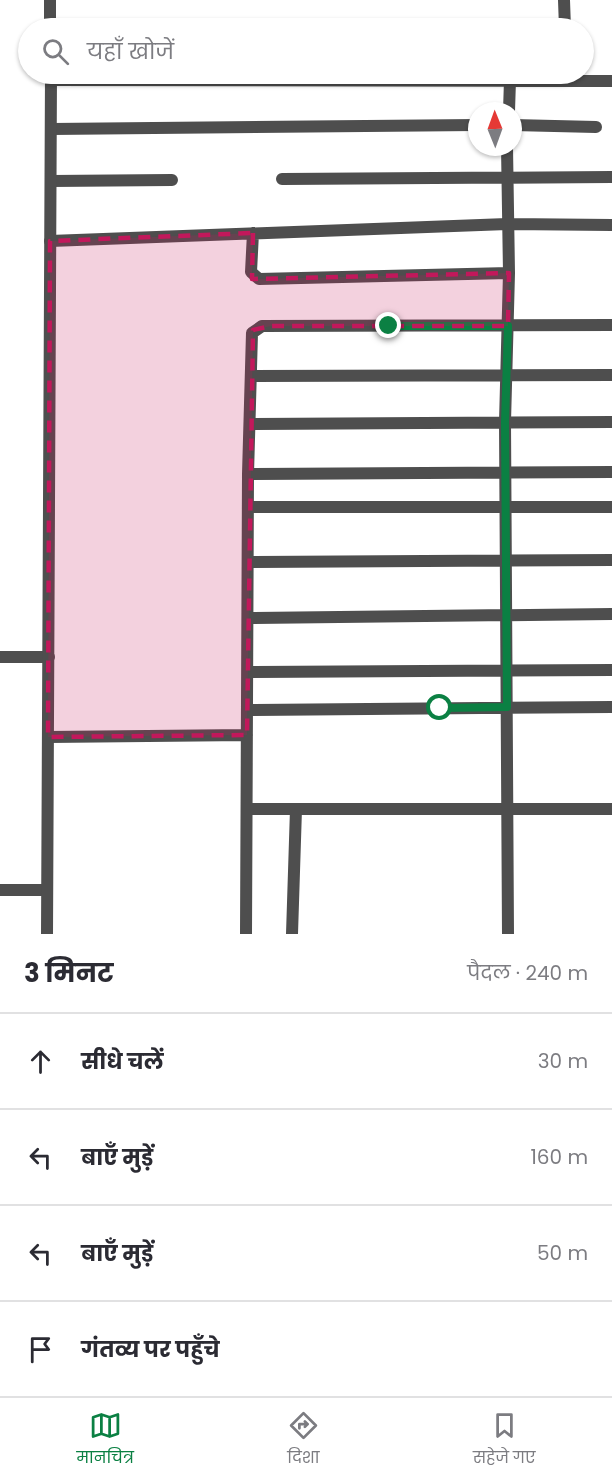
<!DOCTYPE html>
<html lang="hi">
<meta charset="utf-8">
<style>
:root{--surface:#fff;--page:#f7f7f7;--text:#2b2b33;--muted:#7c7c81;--line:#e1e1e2;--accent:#0b8043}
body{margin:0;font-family:Poppins,"Noto Sans Devanagari",sans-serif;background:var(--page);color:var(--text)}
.compass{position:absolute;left:468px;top:102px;width:54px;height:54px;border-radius:50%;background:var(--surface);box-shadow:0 2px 4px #0004;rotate:359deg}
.stop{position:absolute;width:18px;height:18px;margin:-14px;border:4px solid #0b8043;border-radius:50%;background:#fff}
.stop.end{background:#0b8043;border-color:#fff;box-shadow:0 2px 6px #0008}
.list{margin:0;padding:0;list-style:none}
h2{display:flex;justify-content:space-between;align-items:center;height:78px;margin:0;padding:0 24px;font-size:26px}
h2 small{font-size:20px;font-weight:400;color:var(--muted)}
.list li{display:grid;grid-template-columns:39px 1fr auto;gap:18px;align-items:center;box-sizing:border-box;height:96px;padding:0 24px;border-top:2px solid var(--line)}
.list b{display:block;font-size:22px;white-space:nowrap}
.list em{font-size:20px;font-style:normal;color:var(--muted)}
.icon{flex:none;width:33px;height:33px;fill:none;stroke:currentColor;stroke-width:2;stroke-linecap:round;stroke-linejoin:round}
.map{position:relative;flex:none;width:612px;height:934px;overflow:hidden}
.search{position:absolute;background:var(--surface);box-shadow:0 2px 4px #0004;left:18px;right:18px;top:18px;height:66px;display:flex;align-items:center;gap:15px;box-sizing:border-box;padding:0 21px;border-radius:33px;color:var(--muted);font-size:22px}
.sheet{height:462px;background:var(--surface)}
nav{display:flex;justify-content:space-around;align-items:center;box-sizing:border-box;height:84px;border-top:2px solid var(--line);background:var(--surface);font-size:16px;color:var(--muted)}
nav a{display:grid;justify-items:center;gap:3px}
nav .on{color:var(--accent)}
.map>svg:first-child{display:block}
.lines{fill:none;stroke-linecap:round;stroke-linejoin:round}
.minor{stroke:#4e4e4e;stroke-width:12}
.tertiary{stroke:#4e4e4e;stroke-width:12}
.route{stroke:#0b8043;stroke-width:8}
.marked{fill:#c2185b;fill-opacity:0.2;stroke:#c2185b;stroke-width:4.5;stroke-dasharray:12 8;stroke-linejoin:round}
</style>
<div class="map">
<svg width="612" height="934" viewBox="0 0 612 934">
<rect width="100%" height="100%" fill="#fff"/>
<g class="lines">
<path class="minor" d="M564,0L565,28
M51,80L612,81
M509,111L510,80
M513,125L596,127
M51,129L477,125
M507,147L509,273L505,422L508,934
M282,179L612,177
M51,181L172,180
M253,233L251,272L259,279L509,273
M50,241L507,224L612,225
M251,376L612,375
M250,424L612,422
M248,474L612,472
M248,507H612
M248,562L612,560
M248,618L612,614
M0,657H49
M248,672L612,670
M247,710L612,707
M48,737L247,735
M247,809H612
M0,890H47
M246,934L248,474L252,333L262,326L612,325
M292,934L296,809"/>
<path class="tertiary" d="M50,0V28
M47,934L51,74"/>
</g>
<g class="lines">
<path class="route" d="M389,326H508L505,422L507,707L440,708"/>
</g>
<path class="marked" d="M253,233L252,279L509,273L508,326H271L253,330L247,735L48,737L50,241Z"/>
</svg>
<svg class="compass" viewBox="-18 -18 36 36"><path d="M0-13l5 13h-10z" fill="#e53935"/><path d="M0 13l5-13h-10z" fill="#7c7c81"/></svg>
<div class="stop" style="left:440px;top:708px"></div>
<div class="stop end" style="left:389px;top:326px"></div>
<div class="search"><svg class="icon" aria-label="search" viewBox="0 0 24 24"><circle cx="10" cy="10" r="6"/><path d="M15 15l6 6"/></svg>यहाँ खोजें</div>
</div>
<section class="sheet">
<h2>3 मिनट<small>पैदल · 240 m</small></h2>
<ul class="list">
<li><svg class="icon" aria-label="ahead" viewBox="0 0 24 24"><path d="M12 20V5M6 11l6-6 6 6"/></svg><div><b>सीधे चलें</b></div><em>30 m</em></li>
<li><svg class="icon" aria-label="left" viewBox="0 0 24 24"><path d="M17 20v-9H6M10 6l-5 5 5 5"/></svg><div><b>बाएँ मुड़ें</b></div><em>160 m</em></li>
<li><svg class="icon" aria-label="left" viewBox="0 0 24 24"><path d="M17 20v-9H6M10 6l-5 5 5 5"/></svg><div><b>बाएँ मुड़ें</b></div><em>50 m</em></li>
<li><svg class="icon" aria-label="arrive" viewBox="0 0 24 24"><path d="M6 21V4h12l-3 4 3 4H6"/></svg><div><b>गंतव्य पर पहुँचे</b></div></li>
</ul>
</section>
<nav>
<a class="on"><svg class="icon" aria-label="map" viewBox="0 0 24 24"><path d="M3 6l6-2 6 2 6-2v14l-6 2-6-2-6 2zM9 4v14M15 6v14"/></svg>मानचित्र</a>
<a><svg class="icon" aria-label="directions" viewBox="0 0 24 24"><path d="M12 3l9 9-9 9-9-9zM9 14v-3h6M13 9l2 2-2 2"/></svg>दिशा</a>
<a><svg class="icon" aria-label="saved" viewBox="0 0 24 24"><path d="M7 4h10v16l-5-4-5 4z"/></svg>सहेजे गए</a>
</nav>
